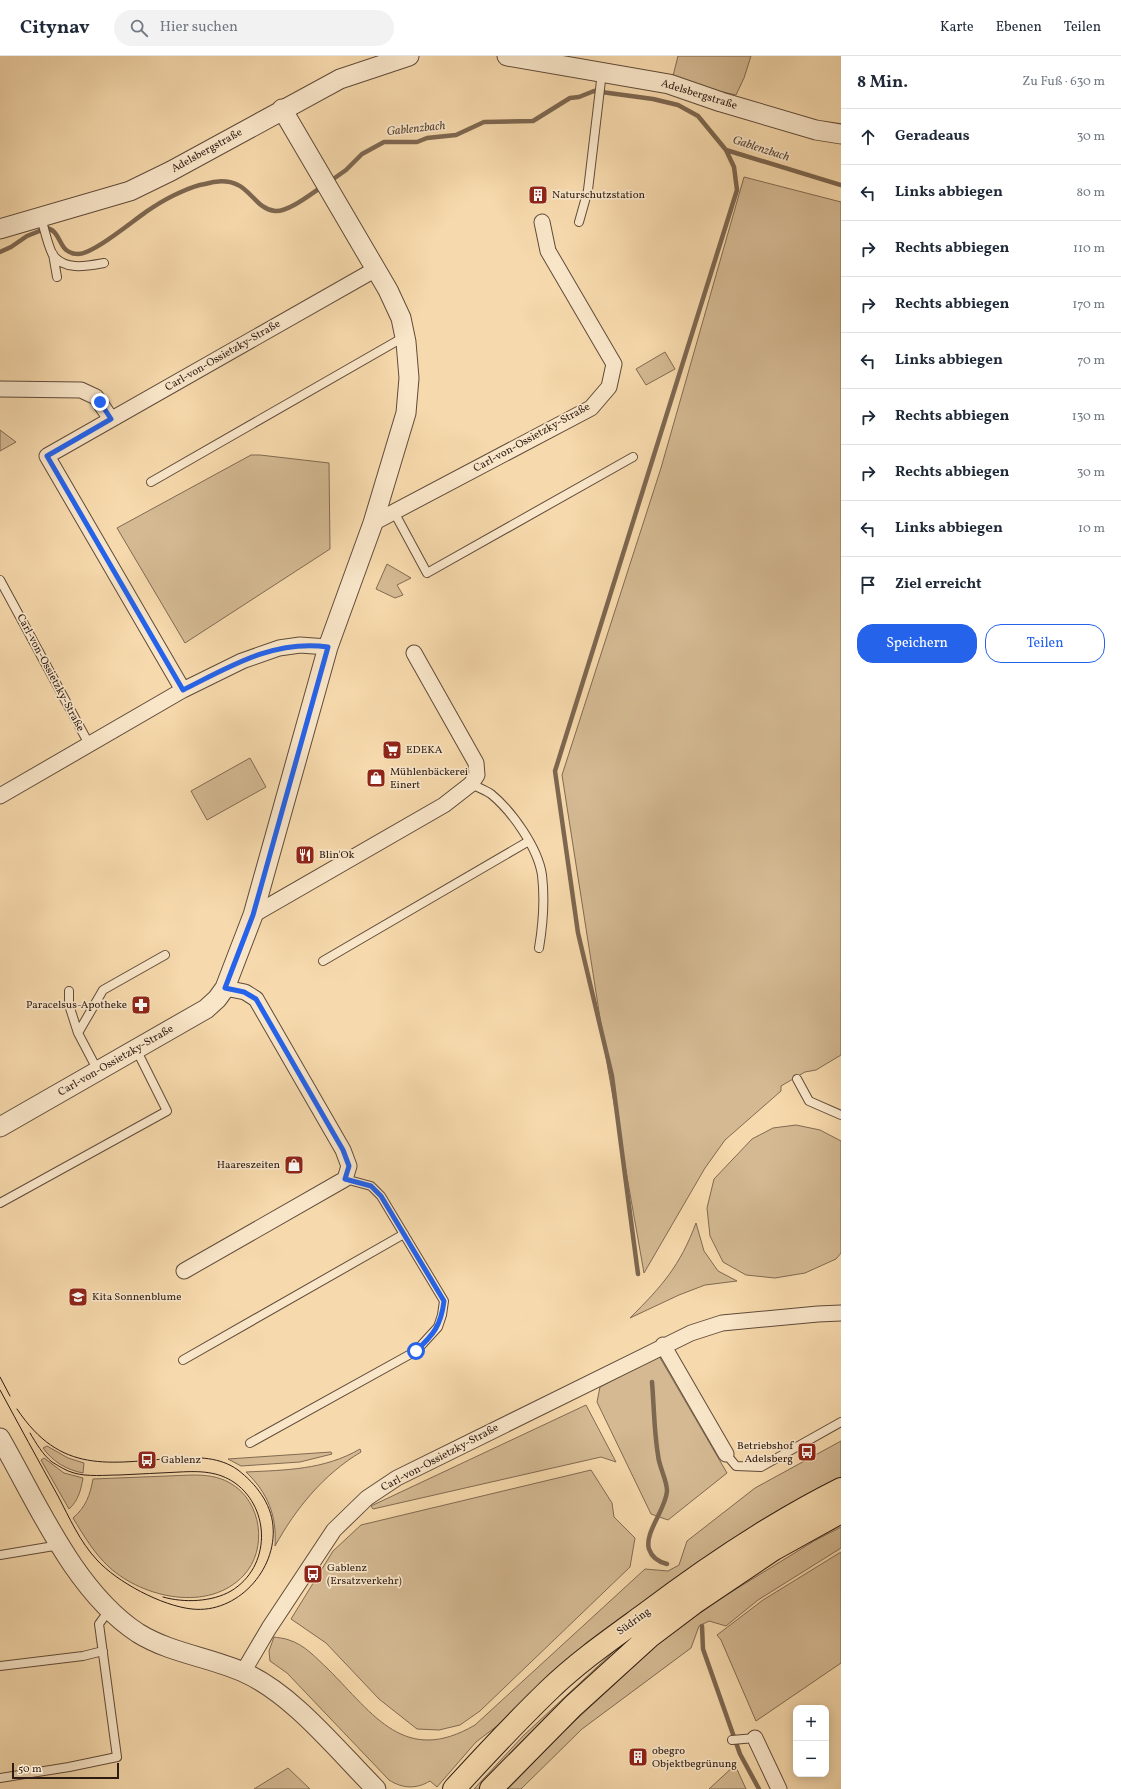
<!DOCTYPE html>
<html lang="de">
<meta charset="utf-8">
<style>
:root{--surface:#fff;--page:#f2f2f3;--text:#1f2937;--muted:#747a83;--line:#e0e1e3;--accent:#2563eb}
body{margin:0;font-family:Vollkorn,serif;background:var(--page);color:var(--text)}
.controls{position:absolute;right:12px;bottom:12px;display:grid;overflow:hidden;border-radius:8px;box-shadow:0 2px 10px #0003}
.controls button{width:36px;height:36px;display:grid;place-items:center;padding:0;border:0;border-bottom:1px solid var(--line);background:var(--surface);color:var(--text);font:20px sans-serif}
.scale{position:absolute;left:12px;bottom:10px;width:107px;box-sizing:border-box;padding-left:4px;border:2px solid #2e1c13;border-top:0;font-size:11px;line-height:14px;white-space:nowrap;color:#2e1c13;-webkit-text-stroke:3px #f9e6c9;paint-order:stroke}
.stop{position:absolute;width:12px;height:12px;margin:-9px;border:3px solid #2563eb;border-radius:50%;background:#fff}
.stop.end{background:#2563eb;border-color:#fff;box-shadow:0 1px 4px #0008}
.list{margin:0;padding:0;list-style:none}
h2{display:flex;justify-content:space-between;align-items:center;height:52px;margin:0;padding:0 16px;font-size:17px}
h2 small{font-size:13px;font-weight:400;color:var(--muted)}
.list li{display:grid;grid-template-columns:26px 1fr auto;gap:12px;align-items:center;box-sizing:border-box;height:56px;padding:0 16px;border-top:1px solid var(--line)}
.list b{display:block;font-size:15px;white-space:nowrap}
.list em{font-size:13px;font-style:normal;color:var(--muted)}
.actions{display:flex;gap:8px;padding:12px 16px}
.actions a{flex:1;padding:9px 0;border:1px solid var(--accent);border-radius:16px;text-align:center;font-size:14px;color:var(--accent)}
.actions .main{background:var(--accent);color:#fff}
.icon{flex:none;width:22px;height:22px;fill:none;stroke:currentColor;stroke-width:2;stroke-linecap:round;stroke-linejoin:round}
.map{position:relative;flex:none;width:841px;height:1733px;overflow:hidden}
header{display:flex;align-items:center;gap:24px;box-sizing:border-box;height:56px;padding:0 20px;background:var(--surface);border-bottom:1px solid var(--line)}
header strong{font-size:19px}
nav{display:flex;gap:22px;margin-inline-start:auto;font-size:14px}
.search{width:280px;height:36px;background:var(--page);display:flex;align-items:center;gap:10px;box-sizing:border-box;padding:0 14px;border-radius:22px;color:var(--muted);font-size:15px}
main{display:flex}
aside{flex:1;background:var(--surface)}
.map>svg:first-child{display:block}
.green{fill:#d4b992;stroke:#816a52}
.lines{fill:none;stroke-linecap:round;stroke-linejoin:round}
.stream{stroke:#7d6750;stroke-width:4.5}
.service-casing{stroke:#604b39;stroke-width:10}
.minor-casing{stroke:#604b39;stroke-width:17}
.tertiary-casing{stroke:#604b39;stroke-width:21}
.primary-casing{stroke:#2e1c13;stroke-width:24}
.service{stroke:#f9e6c9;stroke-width:8}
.minor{stroke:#f9e6c9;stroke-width:15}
.tertiary{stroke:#f9e6c9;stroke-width:19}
.primary{stroke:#f6d9ac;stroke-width:22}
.tram{stroke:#2e1c13;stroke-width:1}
.route{stroke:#2563eb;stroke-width:5}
.labels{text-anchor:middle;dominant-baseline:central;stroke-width:3.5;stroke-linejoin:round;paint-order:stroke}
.street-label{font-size:11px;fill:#2e1c13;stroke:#f9e6c9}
.poi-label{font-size:11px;fill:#2e1c13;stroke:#f9e6c9;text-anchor:start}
.water-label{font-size:12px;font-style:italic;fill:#5c4836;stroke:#f9e6c9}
</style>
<header>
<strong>Citynav</strong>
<div class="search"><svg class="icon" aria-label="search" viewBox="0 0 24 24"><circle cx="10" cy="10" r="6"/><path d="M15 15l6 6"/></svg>Hier suchen</div>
<nav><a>Karte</a><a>Ebenen</a><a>Teilen</a></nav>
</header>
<main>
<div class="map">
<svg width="841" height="1733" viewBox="0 0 841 1733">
<rect width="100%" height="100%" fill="#f6d9ac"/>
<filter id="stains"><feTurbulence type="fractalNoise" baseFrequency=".005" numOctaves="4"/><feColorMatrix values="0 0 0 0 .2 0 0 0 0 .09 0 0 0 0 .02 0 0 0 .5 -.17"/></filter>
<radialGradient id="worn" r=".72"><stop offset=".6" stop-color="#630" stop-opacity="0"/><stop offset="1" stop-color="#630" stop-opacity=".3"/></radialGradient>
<path class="green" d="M678,0H751L744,22L736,39L672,24Z
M744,121L841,146V999L816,1014L805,1016L781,1030V1035L725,1084L705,1112L644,1217L608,1013L562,719L661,412Z
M665,296L675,313L646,329L636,313Z
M0,374L16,386L0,395Z
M251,399H260L329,407L330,493L185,587L117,472Z
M387,508L411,522L397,529L403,539L395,542L376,533Z
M250,702L266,731L207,764L191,735Z
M796,1069L820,1074L841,1085V1197L836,1203L805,1217L775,1222L746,1219L723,1206L710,1180L707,1152L714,1123L752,1083L773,1072Z
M696,1167L704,1195L718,1215L737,1225L705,1229L679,1239L630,1262C662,1230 680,1210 696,1167Z
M659,1300L727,1417L668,1464L651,1458L597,1346L600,1331Z
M586,1349L616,1406L601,1401L373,1453L371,1450Z
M841,1385V1425L514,1657L476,1686L437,1731L430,1725C417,1733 403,1733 389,1724L287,1617L270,1605L269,1595L274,1581C279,1582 284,1582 289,1584C305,1589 316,1602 328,1613C374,1659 405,1710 475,1669L645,1513L668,1515L679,1509L687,1485L755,1432Z
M47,1390L68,1402L84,1407L83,1417C67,1414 53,1406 43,1392Z
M360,1393L361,1396C324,1418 296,1452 275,1490C277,1460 268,1437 246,1416C286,1414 324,1414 360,1393Z
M331,1396L332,1398L300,1406L241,1410L228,1403Z
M44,1402L64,1417L83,1422C81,1434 78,1445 69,1453L41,1404Z
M591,1414L612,1447L614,1461L635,1482L630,1511L480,1655L460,1669L439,1674L417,1673L379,1643L326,1587L291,1563L333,1495L361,1469Z
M192,1419C205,1419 218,1420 230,1427C262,1445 268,1493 244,1519C209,1557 143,1542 109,1511C94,1497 84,1480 73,1462C86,1451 90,1439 93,1423Z
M841,1471V1492L758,1544L726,1570L709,1565L699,1570L691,1592L582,1673L521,1733H508L564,1675L657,1589L715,1546L814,1485Z
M795,1473L481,1733H474L523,1680L627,1583Z
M841,1496V1607L756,1665L721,1584L717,1579L763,1544Z
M735,1709L746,1733H709Z
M288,1712L310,1733H254Z"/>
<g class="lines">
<path class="stream" d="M329,126L346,114L362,98L384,86H417L427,82L456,79L484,66L533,65L570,42L579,41L594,35L653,43L678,49L698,60L726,94L841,129
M0,196L11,191L27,180L47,172C50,173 53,174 55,177C62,185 62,198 78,198C95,198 139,159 155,150C167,142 191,130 205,128C215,125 228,124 238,129C251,135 259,154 275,155C289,156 312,137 323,130
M638,1218L612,1020L578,877L555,715L737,134L734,111L726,94
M652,1326C654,1350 654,1375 658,1399C659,1411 667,1424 667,1435C666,1453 644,1477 649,1493C652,1502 659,1506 667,1508
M702,1570L703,1593L740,1698L759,1733"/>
<g class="service-casing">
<path id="service" d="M41,162C44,171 48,191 53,199C65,215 87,210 104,207
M579,166L588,134L602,16
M53,198L57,221
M151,426L404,281
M394,456L427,517L633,401
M0,524L89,688
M471,728C477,731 485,734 491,738C512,755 538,792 542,819C545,844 543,868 539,892
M323,905L529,785
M69,935V949L78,977
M98,1015L78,977L103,934L165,899
M797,1023L809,1045L841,1059
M0,1147L167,1055L136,993
M183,1304L404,1178
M250,1387L416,1295L438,1271L442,1259L444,1245L381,1140L371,1130L345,1123
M726,1398L736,1410L761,1411L841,1366
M0,1499L60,1489
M0,1610L83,1600L103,1595
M732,1684L755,1682
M0,1722L69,1711L117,1701L99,1568L110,1553"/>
</g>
<g class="minor-casing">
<path id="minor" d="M0,333L81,334L96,341L111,363
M373,467L591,352L609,331L614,308L548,195L542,166
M183,634L47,400L376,213
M0,740L183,634L242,605L279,592L300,589L328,591
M253,859L444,749L471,728L477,719L476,707L414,597
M184,1215L345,1123L349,1110L343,1094L256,943L245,936L225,932
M663,1289L726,1398
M243,1616L269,1572L334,1474L367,1442L397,1422L691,1277L722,1267L818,1258L841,1257
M755,1682L779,1733"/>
</g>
<g class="tertiary-casing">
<path id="tertiary" d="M507,0L669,28L721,46L816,74L841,78
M0,173L130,135L171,115L340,23L409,0
M0,1071L206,953L217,943L225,932L253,859L328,591L373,467L406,357L409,322L406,286L401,262L388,234L282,53
M0,1382C37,1446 74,1535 138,1577C170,1597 209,1601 243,1616C293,1638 337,1694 376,1733"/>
</g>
<g class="primary-casing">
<path id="primary" d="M454,1733C485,1699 516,1666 549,1634C578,1606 611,1583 644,1559C706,1512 771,1468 841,1433
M491,1733L573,1650L649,1581L694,1547L774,1493L841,1456"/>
</g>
<use href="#service" class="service"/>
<use href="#minor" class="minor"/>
<use href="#tertiary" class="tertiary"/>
<use href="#primary" class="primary"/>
<path class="tram" d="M0,1321L10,1340
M0,1334C19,1369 38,1404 58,1440C69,1461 80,1486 97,1504C117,1526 162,1550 192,1553C237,1558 277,1514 273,1470C271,1447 256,1428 238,1414C220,1401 198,1401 177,1402C108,1407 61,1419 17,1353
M30,1377C36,1387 43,1399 52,1406C59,1410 66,1415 74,1417C88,1421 105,1419 119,1419C139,1418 160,1417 180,1416C199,1415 218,1415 235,1427C271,1453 271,1511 231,1535C212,1546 184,1547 163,1541"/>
</g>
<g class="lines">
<path class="route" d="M100,346L111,363L47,400L183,634C229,611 274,583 328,591L253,859L225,932L244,936L256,943L343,1094L349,1110L345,1123L371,1130L381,1140L444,1245C441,1270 433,1279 416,1295"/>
</g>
<defs>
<g id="building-square" transform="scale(1)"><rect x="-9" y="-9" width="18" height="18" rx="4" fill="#8f2418" stroke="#f9e6c9"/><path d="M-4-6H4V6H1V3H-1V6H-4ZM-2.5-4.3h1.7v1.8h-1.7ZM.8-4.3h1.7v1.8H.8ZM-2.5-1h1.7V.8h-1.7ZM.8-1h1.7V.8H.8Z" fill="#fff"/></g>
<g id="supermarket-square" transform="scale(1)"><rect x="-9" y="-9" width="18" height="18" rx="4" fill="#8f2418" stroke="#f9e6c9"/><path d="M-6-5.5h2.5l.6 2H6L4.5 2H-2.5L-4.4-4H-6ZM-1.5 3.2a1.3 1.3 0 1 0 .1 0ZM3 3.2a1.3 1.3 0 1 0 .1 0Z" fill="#fff"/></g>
<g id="shop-square" transform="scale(1)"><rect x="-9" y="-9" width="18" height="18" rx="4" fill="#8f2418" stroke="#f9e6c9"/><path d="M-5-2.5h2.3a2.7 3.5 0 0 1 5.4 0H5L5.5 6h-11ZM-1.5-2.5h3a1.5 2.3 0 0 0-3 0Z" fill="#fff"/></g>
<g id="restaurant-square" transform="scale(1)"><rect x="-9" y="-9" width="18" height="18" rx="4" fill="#8f2418" stroke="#f9e6c9"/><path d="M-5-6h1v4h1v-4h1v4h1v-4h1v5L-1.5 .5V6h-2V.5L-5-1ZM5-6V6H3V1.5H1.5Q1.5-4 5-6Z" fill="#fff"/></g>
<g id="pharmacy-square" transform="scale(1)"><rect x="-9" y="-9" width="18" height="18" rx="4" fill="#8f2418" stroke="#f9e6c9"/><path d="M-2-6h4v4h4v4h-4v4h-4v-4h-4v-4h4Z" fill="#fff"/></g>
<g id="school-square" transform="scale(1)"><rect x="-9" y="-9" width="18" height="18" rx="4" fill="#8f2418" stroke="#f9e6c9"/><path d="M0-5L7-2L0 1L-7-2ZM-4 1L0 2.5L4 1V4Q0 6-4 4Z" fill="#fff"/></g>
<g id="bus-square" transform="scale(1)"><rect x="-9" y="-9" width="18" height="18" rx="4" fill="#8f2418" stroke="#f9e6c9"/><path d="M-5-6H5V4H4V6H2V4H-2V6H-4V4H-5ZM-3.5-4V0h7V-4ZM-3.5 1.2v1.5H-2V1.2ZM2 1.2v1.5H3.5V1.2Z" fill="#fff"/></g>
</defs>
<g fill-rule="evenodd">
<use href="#building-square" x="538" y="139"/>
<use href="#supermarket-square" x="392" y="694"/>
<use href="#shop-square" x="376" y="722"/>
<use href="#restaurant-square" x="305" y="799"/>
<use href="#pharmacy-square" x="141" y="949"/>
<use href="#shop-square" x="294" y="1109"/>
<use href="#school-square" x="78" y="1241"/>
<use href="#bus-square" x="807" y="1396"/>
<use href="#bus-square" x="147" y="1404"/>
<use href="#bus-square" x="313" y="1518"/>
<use href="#building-square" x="638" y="1701"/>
</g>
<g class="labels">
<g class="street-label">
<text transform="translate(699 39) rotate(17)">Adelsbergstraße</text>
<text transform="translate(207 95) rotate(-29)">Adelsbergstraße</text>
<text transform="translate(223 300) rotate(-30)">Carl-von-Ossietzky-Straße</text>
<text transform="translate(532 382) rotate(-29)">Carl-von-Ossietzky-Straße</text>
<text transform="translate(50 617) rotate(62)">Carl-von-Ossietzky-Straße</text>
<text transform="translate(116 1005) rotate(-30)">Carl-von-Ossietzky-Straße</text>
<text transform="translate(440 1402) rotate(-28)">Carl-von-Ossietzky-Straße</text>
<text transform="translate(634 1566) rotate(-36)">Südring</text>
</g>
<g class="poi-label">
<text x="552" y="139">Naturschutzstation</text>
<text x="406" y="694">EDEKA</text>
<text x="390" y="716">Mühlenbäckerei<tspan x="390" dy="13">Einert</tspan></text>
<text x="319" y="799">Blin'Ok</text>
<text x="127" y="949" text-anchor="end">Paracelsus-Apotheke</text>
<text x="280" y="1109" text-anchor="end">Haareszeiten</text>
<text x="92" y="1241">Kita Sonnenblume</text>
<text x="793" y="1390" text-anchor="end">Betriebshof<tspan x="793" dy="13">Adelsberg</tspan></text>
<text x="161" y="1404">Gablenz</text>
<text x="327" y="1512">Gablenz<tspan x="327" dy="13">(Ersatzverkehr)</tspan></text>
<text x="652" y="1695">obegro<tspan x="652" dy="13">Objektbegrünung</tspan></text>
</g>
<g class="water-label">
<text transform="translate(416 73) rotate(-6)">Gablenzbach</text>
<text transform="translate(761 93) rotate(18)">Gablenzbach</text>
</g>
</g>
<rect width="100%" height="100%" filter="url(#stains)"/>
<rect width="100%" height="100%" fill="url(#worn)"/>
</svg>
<div class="controls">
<button>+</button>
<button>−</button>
</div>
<div class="scale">50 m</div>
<div class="stop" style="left:416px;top:1295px"></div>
<div class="stop end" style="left:100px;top:346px"></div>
</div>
<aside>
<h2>8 Min.<small>Zu Fuß · 630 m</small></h2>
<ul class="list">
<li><svg class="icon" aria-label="ahead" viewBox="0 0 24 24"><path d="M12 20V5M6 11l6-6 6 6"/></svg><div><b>Geradeaus</b></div><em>30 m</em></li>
<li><svg class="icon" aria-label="left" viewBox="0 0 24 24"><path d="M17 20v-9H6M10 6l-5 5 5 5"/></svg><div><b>Links abbiegen</b></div><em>80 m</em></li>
<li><svg class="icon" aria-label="right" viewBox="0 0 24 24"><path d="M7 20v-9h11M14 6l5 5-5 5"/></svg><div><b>Rechts abbiegen</b></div><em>110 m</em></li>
<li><svg class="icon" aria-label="right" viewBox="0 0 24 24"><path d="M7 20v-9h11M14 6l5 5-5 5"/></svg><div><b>Rechts abbiegen</b></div><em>170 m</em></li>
<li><svg class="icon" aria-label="left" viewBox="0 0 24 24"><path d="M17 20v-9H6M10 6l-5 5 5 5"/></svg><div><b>Links abbiegen</b></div><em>70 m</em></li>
<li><svg class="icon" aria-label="right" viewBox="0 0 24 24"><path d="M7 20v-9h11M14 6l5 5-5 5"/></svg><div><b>Rechts abbiegen</b></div><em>130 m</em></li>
<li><svg class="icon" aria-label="right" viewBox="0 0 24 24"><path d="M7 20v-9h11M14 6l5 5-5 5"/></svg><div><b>Rechts abbiegen</b></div><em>30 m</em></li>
<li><svg class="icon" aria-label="left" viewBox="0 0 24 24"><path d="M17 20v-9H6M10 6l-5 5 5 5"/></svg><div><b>Links abbiegen</b></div><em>10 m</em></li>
<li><svg class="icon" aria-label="arrive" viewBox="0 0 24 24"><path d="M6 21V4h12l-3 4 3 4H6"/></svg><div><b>Ziel erreicht</b></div></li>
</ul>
<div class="actions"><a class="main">Speichern</a><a>Teilen</a></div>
</aside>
</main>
